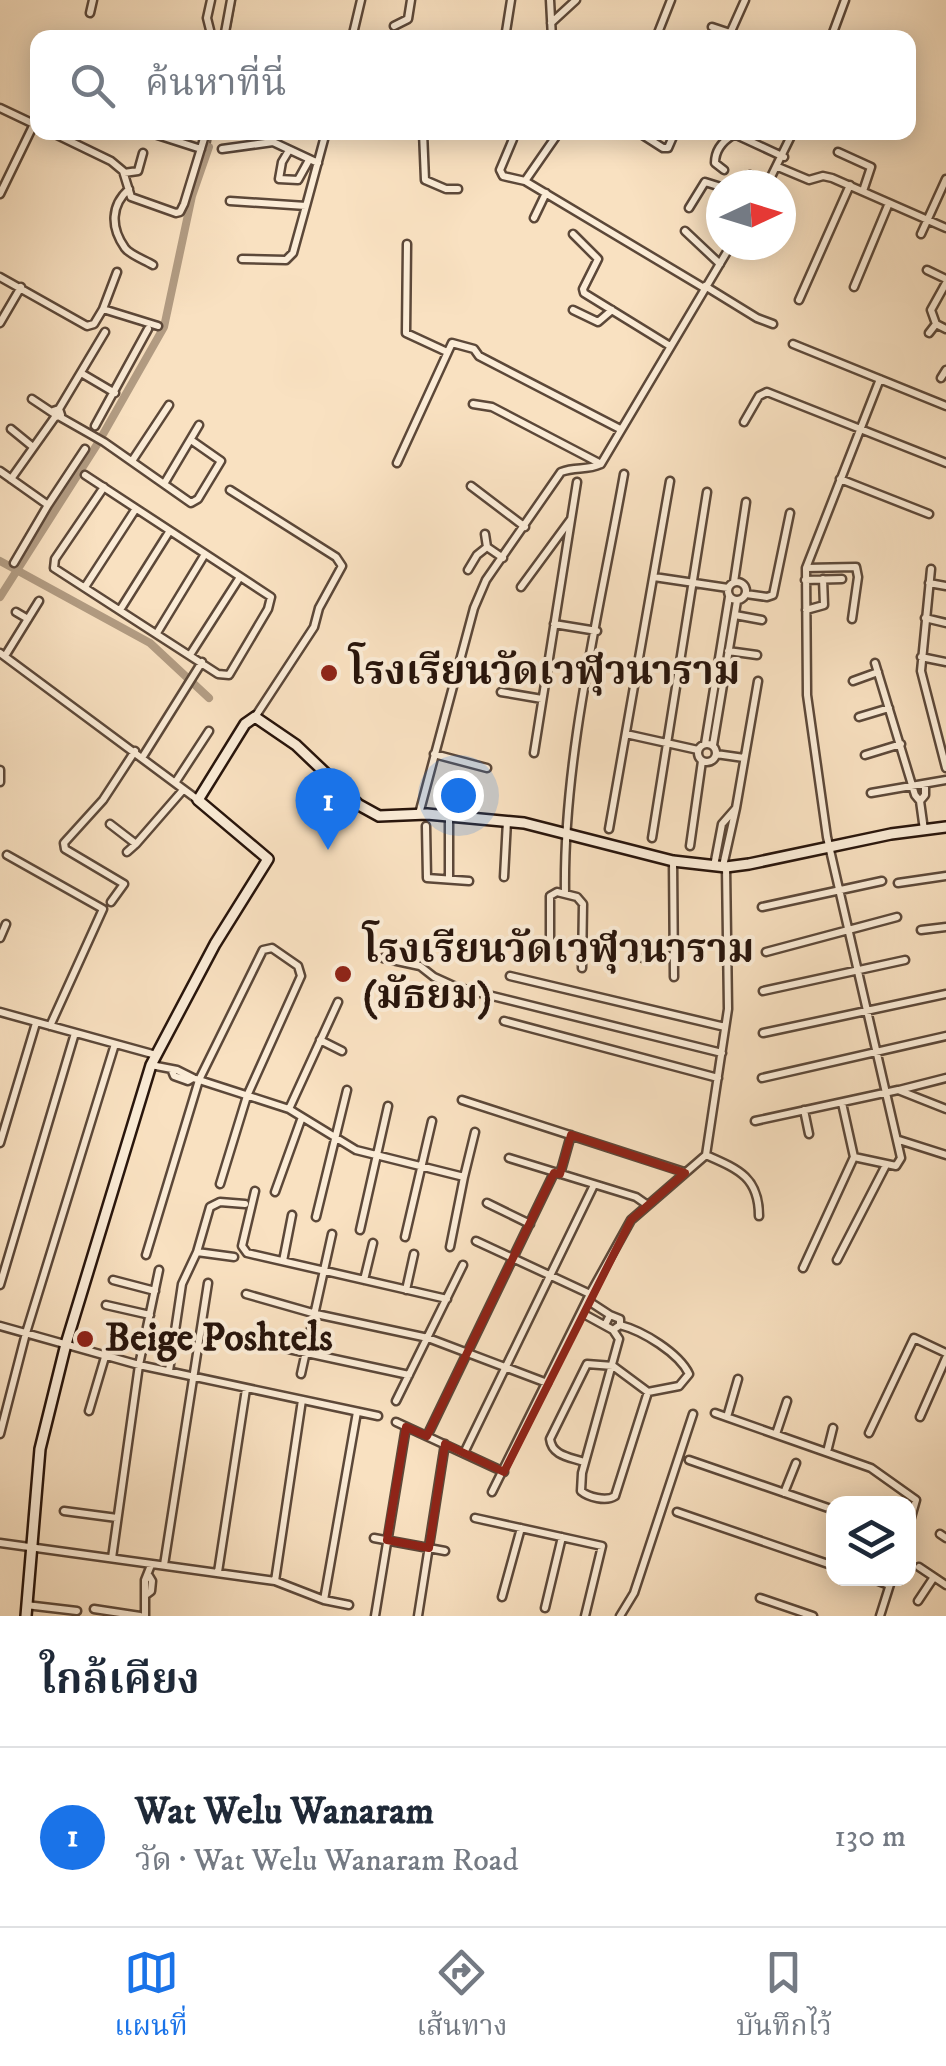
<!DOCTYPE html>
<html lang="th">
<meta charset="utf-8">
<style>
:root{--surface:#fff;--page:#f2f2f3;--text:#1f2937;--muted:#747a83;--line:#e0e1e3;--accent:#1a73e8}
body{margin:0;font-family:"IM FELL DW Pica","Noto Serif Thai",serif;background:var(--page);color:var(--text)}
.controls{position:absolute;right:30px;bottom:30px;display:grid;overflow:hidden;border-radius:20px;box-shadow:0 5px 25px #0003}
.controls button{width:90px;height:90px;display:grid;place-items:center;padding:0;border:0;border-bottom:2px solid var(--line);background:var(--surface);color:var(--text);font:50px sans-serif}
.compass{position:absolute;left:706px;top:170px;width:90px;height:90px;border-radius:50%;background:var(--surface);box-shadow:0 5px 25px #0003;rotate:86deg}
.you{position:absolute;left:458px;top:795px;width:35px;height:35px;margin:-25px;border:8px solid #fff;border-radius:50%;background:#1a73e8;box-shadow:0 0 0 15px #1a73e833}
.badge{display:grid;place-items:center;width:65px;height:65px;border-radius:50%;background:var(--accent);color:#fff;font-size:32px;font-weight:700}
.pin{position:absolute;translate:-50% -82px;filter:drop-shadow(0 2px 5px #0008)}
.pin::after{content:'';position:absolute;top:52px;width:35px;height:30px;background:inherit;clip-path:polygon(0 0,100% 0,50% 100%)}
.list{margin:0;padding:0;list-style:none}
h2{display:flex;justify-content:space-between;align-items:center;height:130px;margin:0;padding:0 40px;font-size:42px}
h2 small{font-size:32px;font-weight:400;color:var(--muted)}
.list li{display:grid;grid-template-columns:65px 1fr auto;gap:30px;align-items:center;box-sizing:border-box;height:180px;padding:0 40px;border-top:2px solid var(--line)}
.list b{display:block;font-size:38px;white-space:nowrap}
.list p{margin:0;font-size:32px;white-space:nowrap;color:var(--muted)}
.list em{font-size:32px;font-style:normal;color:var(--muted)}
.icon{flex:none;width:55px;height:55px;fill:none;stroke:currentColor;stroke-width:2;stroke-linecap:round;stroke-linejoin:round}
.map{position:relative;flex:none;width:946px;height:1616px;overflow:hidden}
.search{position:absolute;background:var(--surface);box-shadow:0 5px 25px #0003;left:30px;right:30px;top:30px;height:110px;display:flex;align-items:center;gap:25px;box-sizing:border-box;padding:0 35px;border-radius:20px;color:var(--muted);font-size:38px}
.sheet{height:310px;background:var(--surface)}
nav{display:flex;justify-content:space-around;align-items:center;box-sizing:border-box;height:140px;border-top:2px solid var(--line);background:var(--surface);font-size:28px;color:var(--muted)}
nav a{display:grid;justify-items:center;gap:5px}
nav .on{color:var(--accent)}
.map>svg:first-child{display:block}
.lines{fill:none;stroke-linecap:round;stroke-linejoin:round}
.stream{stroke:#7b6653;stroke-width:2.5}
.canal{stroke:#b29c83;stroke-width:8}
.street-casing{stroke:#5c4839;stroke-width:11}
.secondary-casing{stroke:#28150c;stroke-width:14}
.street{stroke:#fbecd7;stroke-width:6}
.secondary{stroke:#fbecd7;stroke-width:9}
.marked{fill:none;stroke:#8f2418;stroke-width:8;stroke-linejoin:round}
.poi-dot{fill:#8f2418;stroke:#fbecd7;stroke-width:4}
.labels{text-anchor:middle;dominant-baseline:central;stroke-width:8;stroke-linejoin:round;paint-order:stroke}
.poi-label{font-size:40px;font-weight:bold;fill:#28150c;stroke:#fbecd7;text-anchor:start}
</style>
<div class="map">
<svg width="946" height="1616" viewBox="0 0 946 1616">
<rect width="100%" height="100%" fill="#f9e1c1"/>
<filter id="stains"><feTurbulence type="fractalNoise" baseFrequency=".002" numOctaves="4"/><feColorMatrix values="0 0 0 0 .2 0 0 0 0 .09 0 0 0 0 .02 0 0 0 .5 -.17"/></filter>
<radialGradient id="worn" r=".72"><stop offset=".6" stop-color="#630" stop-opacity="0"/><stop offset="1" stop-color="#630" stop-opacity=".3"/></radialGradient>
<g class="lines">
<path class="stream" d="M228,38L235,0
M209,147L212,132"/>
<path class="canal" d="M0,561L150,643L209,698
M0,597L98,443L164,327L192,196L209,147"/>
<g class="street-casing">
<path id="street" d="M550,0L552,38
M90,13L93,0
M551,23L576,0
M394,26L408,19L411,0
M712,27L730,33
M210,30L207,18L211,0
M224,38L231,0
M352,38L361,0
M505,38L511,0
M656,38L671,0
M728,38L745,0
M831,38L845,0
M0,108L36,125
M51,132L111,161L123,171L131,197L176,213L180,212L184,204L206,132
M148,132L201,149
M423,132L425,180L446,189H458
M638,132L663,148H668L675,132
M730,132L784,157
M513,139L500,170L503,176L525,181L704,288
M222,149L273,142L318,163
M288,152L282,162L279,179L298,180L309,160
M838,152L871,167L863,191
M778,167L809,180L823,176L832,178L946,228
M724,170L715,163C715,150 723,141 733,135
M124,173L138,171L143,153
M525,181L559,132
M737,185L743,177L750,175L768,184
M767,185L793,132
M129,189C111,205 110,227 125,248C130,255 145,260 153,265
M0,194L34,124
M230,201L306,206L326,132
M689,208L705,182L721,187
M534,218L546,193
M685,231L720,264
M573,234L598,259L583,289L584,293L670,346
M921,234L946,179
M407,244L406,333L447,352
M242,259L286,260L293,253L306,206
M927,270L946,279
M0,277L87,326L94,324L103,309L158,326
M705,286L757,318L773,324
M854,287L889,203
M799,300L850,185
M103,309L117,272
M573,310L598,322L612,310
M0,323L21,287
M936,324L946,329
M929,333L936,324L931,310L946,283
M793,344L946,406
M81,373L115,393
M941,378L946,370
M32,399L53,413
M473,404L492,407L601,464
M59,409L53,411L56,417L61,415L59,409L105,332
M60,417L104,442L191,503L198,499L221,461L191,440
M744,422L759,396L767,392L946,463
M95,426L148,329
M11,429L33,447
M132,461L169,405
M397,463L452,343L474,349L479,356L620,429
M0,471L48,505L85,449
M85,475L271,597L268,609L229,675L218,674L54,568L55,559L104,487
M11,479L55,417
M840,479L929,514
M164,484L199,425
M471,486L525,527
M230,490L336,557L342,566L319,608L314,627L255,717
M485,534L487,547L503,558
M14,563L48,505
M806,568L856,567L858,577L852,619
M931,569L921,671L946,768
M468,570L477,555L487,547
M654,577L728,588
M805,580L842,579
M728 591a9 9 0 1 1 18 0a9 9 0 1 1-18 0Z
M734,582L746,502
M929,583L946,586
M85,587L135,510
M521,587L571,519
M746,594L767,597L773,595L790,513
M120,610L169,532
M806,610L824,605L823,579
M16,612L28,619
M735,615L762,620
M925,618L946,623
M554,624L597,631
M157,633L205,554
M728,651L757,655
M0,653L198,800
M190,655L240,577
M5,656L39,601
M921,657L946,662
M875,663L915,795L920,801L924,830
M853,681L878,672
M501,692L542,699
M859,717L889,708
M626,734L698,750
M698 753a9 9 0 1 1 18 0a9 9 0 1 1-18 0Z
M705,744L729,597
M713,745L737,601
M534,753L577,482
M434,754L487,768
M716,754L744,758
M865,755L901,744
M142,758L202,662
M0,770V782
M175,783L209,731
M871,793L946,780
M920,801L925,795V784
M736,808L758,681
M419,814L474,608L486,580L561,472C576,466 586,471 601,464L731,245
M110,824L136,844L183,790
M426,826L427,878L469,881
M609,829L670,481
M652,838L707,492
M690,846L702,761
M127,852L136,844
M7,855L103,909L50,1026
M673,861L674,977
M714,866L722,824L736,808L723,866
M504,877L507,821
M449,879V816
M898,883L946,876
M565,893C563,756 600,610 624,474
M111,902L124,884L65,849L64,843L103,800L135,751
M762,907L882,881
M921,930L946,927
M0,938L6,924
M766,952L897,917
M550,955V896L557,892L577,897L583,904L582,968
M383,958L420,966L434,977L456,987L722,1053
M643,958L673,956
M510,976L725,1027
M763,991L905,960
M0,1012L156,1055
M504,1021L718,1078
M763,1033L946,994
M320,1040L342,1051
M151,1065L177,1070L193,1078L289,1109L356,1150L464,1177L475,1132
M172,1071L174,1076L188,1081L193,1078
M762,1078L946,1036
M899,1090L946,1078
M462,1100L684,1172
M289,1109L338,1002
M804,1110L809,1134
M755,1121L898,1090L946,1109
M899,1140L946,1155
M0,1143L36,1023
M706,1155C738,1169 759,1177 759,1216
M854,1157L896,1166L901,1158L827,837L807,695L806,568L880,379
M509,1158L636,1197L646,1204
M560,1174L571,1135
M255,1191L242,1246L247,1253L447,1299
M275,1192L302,1117
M487,1203L530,1224
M316,1217L347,1090
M360,1230L388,1106
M405,1237L432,1121
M476,1241L590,1294
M450,1247L464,1177
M197,1252L234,1257
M146,1255L199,1080L263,950L272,948L298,966L301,976L247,1096L220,1184
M837,1260L886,1165
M283,1261L292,1215
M803,1268L854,1157L842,1103
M113,1280L155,1291
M364,1280L373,1243
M0,1285L75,1033
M406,1290L414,1254
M246,1294L316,1314L428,1338L547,1383
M587,1300L610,1315
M106,1305L150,1315
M582,1313L613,1330L620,1325V1319L610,1315L605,1325
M0,1326L139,1365L378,1416
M613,1330L619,1339L582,1473L581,1491C588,1497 606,1502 615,1496L648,1392
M228,1336L409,1375
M169,1371L182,1284L197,1252L210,1207L220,1202L245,1204
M301,1374L332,1234
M396,1401L463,1265
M89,1411L105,1357
M715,1413L871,1468L916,1500L908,1528
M727,1417L738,1379
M920,1417L946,1358
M396,1422L504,1472
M869,1433L914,1338L946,1353
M0,1434L26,1333L115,1044
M776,1434L787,1401
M427,1436L554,1173
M827,1452L833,1428
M464,1453L594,1185
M689,1460L834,1510
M584,1462C570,1457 552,1456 550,1439L587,1364L613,1366L648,1392L679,1386L689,1374C679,1353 643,1331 620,1325
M492,1492L590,1294L631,1220L706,1155L728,1009L726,867
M784,1493L796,1463
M64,1511L117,1518
M677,1512L834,1566
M475,1518L602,1546L585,1616
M940,1534L946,1538
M374,1538L445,1551
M0,1543L275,1581L324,1600L349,1605
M112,1558L139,1365L159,1270
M164,1565L208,1283
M919,1567L946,1585
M218,1572L246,1389
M871,1578L889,1585
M275,1581L302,1400
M147,1594L151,1591L152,1581L149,1576
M502,1597L521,1528
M760,1598L813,1616
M324,1600L357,1412
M918,1601L934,1577
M26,1605L77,1611
M545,1608L562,1537
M94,1609L140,1616
M145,1616V1580L151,1565
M375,1616L406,1427
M418,1616L445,1444
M620,1616L634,1593L693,1414
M880,1616L892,1578"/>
</g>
<g class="secondary-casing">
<path id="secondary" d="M26,1616L40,1449L66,1344L151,1065L215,944L268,859L198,800L245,724L255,717L296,745L359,805L379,816L427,814L524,823L673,861L726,867L749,864L891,834L946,827"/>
</g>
<use href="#street" class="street"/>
<use href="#secondary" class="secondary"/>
</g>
<path class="marked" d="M571,1135L685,1173L631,1220L504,1472L445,1444L429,1548L387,1540L406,1427L427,1436L554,1173L560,1174Z"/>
<g class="poi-dot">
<circle cx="329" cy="673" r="10"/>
<circle cx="343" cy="974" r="10"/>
<circle cx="85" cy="1339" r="10"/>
</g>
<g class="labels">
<g class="poi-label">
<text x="349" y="673">โรงเรียนวัดเวฬุวนาราม</text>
<text x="363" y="951">โรงเรียนวัดเวฬุวนาราม<tspan x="363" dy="46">(มัธยม)</tspan></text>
<text x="105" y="1339">Beige Poshtels</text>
</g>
</g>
<rect width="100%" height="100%" filter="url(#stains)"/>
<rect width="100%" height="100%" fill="url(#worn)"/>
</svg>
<div class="controls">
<button><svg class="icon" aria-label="layers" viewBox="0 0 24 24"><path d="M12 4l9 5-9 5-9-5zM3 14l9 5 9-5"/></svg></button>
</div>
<svg class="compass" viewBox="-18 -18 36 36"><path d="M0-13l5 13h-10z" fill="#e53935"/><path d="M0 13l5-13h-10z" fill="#747a83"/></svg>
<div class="you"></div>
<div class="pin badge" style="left:328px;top:850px">1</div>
<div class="search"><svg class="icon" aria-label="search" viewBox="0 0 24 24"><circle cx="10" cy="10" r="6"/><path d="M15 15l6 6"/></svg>ค้นหาที่นี่</div>
</div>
<section class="sheet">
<h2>ใกล้เคียง<small></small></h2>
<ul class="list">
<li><span class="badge">1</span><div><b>Wat Welu Wanaram</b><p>วัด · Wat Welu Wanaram Road</p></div><em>130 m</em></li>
</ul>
</section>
<nav>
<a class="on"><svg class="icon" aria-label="map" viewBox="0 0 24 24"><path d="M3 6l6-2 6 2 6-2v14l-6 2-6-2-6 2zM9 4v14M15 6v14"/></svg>แผนที่</a>
<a><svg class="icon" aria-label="directions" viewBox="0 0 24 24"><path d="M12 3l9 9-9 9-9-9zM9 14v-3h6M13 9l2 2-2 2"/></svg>เส้นทาง</a>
<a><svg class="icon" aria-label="saved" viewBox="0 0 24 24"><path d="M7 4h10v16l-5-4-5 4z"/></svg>บันทึกไว้</a>
</nav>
